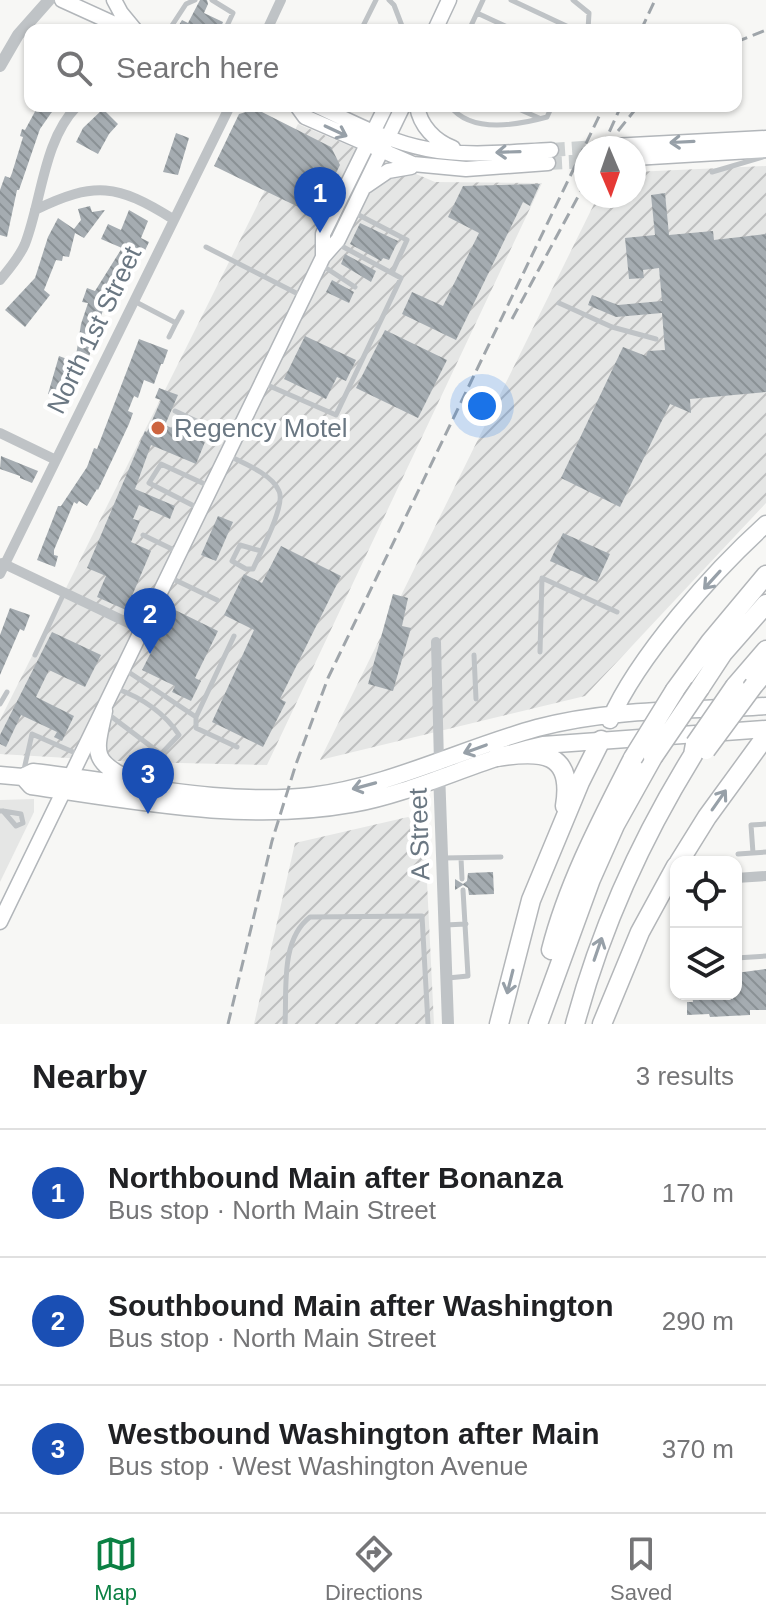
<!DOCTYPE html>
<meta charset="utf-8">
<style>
:root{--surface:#fff;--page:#f2f2f2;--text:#202124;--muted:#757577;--line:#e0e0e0;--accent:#0b8043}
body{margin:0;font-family:Helvetica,sans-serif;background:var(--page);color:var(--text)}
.controls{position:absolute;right:24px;bottom:24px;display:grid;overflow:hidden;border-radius:16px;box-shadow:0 2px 6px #0004}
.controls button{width:72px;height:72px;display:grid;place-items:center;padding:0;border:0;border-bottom:2px solid var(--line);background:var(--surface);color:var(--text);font:40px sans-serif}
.compass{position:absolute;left:574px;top:136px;width:72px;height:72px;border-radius:50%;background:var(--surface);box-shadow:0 2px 6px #0004;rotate:178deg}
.you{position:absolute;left:482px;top:406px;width:28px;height:28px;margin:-20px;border:6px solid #fff;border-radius:50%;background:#1a73e8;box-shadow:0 0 0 12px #1a73e833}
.badge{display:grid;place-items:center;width:52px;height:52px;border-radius:50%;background:var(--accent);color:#fff;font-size:26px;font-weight:700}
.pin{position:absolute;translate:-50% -66px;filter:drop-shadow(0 2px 4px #0008)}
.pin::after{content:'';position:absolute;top:42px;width:28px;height:24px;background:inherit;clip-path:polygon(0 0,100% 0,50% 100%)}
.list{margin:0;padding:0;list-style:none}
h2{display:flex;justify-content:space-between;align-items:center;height:104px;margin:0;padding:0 32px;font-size:34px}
h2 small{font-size:26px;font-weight:400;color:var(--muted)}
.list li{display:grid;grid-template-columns:52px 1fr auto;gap:24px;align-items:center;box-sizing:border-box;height:128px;padding:0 32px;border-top:2px solid var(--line)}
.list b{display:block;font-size:30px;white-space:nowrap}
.list p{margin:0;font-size:26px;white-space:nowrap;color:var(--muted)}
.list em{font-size:26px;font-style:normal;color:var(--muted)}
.icon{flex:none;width:44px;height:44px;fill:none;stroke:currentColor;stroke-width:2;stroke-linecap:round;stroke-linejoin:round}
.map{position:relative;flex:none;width:766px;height:1024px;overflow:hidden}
.search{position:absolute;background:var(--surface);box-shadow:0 2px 6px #0004;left:24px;right:24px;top:24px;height:88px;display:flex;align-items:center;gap:20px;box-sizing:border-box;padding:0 28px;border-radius:16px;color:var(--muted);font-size:30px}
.sheet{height:488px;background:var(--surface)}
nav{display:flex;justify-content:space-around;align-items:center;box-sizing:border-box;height:112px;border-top:2px solid var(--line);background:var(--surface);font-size:22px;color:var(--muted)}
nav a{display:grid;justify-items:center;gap:4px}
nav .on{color:var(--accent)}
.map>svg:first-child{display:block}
.built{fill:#e5e6e5}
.industrial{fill:url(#industrial-furrows)}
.building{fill:url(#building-back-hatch)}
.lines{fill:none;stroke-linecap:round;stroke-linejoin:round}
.secondary-tunnel{stroke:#cdd1d2;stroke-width:14;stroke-dasharray:14 7;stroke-linecap:butt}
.secondary-casing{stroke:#b2b6ba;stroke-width:17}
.primary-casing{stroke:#b3b7ba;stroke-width:19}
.motorway-casing{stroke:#b3b6b9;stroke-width:21}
.service{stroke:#bfc3c6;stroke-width:5}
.minor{stroke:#bfc3c6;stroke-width:10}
.tertiary{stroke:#bfc3c6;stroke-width:12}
.secondary{stroke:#fff;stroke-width:14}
.primary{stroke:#fff;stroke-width:16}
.motorway{stroke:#fff;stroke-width:18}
.rail{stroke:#9fa5aa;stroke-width:3;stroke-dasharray:12 6;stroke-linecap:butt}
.motorway-bridge-casing{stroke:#b3b6b9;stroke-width:21;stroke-linecap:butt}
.motorway-bridge{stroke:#fff;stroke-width:18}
.oneway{stroke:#97a0a8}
.poi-dot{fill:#cd643f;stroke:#fff;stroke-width:3}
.labels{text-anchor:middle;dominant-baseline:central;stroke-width:8;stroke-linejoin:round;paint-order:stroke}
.street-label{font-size:26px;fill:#6a7782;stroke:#fff}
.poi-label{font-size:26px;fill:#6a7782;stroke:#fff;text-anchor:start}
</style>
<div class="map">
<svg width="766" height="1024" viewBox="0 0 766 1024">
<defs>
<pattern id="industrial-furrows" width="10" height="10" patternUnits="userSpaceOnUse" patternTransform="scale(2)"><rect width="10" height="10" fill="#e5e6e5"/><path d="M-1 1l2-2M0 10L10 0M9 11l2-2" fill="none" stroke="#bebfbf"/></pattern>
<pattern id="building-back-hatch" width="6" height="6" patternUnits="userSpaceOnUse" patternTransform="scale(2)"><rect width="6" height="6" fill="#a5acb1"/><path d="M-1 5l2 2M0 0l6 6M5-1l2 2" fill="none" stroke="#8a9195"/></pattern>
</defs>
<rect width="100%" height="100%" fill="#f7f7f5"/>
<path class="built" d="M34,799V812L0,882V800Z"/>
<path class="industrial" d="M298,124L435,182L542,183L267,765L136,762L0,754V720Z
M766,166V503L585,696L320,760L598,196H634V172Z
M408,817L419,823L425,842L434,1024H254L295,843Z"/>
<path class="building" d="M200,0H207L208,4L204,13L223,22L220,30H176L182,20L188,23Z
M38,106H56L40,129L19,190H17L7,237L0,235V190L5,176L10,178L12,173L23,137L20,136L22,129L25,130Z
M103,109L118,124L109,134L98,154L76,142L83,128Z
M256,109L331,147L340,165L315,215L214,166L239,114Z
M176,133L189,138L178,175L163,172Z
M540,184L530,206L523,202L456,340L402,314L412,292L443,306L479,233L448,217L463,186Z
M665,193L669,235L713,231L714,240L766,234V392L690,399L691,413L670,404L620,507L561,478L623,347L646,356L648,351L665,350L662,313L616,317L588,305L592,295L618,305L662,301L659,268L643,270L644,278L629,279L625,238L655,235L651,195Z
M90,206L92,212L105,210L84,238L75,233L69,257L63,256L62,261L56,260L44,290L50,295L25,327L5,310L35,278L48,237L58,218L74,229L81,220L78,209Z
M129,210L148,221L141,238L149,242L142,257L128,276L126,274L113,292L105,311L103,310L96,332L93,331L90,354L72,402L48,394L59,356L75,362L81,324L88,303L82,302L87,288L95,291L122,248L101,239L108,224L121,230Z
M360,223L398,241L389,260L383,258L381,261L350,244Z
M345,254L376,271L371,282L341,264Z
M332,280L354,292L349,303L326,292Z
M385,330L447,360L418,418L356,388Z
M305,336L356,360L346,381L337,377L326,399L284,379Z
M139,339L168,350L163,364H161L154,384L144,380L138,398L134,396L128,411L133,413L129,424L98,490L97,489L87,506L79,501L77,504L74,502L54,550V555L58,556L55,567L37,560L58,506H61L87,467L94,448L97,449Z
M159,388L178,395L165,425L205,442L196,464L151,445L135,489L175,506L170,519L139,505L133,519L140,521L131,542L151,551L126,610L97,597L106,576L87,568L145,431L147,432L161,400L155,398Z
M1,456L38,471L32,483L20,478V476L0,469Z
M218,516L233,522L216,561L201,555Z
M563,533L610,554L597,582L550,561Z
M281,546L341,576L280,699L286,702L263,747L212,722L254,630L224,615L244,574L262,583Z
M393,594L408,598L402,626L411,628L393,691L368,684Z
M10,608L30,615L24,631L20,629L0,675V635Z
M173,609L218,631L195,678L201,681L191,701L172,692L175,686L142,670Z
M52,632L101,655L85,687L49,670L36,697L74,716L62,741L54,737L57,732L21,715L6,747L0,744V735Z
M493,872L494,894L469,895L468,888L463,885L455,890V879L463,884L467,881L468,873Z
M766,969V1010H750V1015L710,1017L709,1014L687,1015V1002H693L692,994H736V973Z"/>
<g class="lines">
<path class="secondary-tunnel" d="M551,150L612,146
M548,163L586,161"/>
<g class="secondary-casing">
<path id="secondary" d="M62,0L128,30
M114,0L121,13L135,30
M435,30L449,0
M297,106L305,117L413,164L466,169L548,163
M317,106C352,122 388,142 427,149C467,157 510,152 551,150
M417,106C420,126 435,141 453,148
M612,146L766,138
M634,158L766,150
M366,186L388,171L411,167
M323,257V234L386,106
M0,922L323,257L338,240L403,106"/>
</g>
<g class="primary-casing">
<path id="primary" d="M104,711C96,751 89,760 130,780
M610,720C638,656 714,571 766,524
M0,775L23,777L33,772C125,782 219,806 311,796C390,786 461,749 537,728C611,708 690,711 766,706
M23,777L31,786C135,801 247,823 352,804C418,792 478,759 543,745L766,729"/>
</g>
<g class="motorway-casing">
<path id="motorway" d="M754,685L766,671
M735,686L766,650
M700,688L723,653L766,604
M675,690L710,642L766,575
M497,757C541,750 574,751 565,806
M679,862L707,817L766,736
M551,950C568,883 602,819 633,758
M499,1024L531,900L580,782L601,740
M538,1024L591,879L615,825L653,757
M575,1024C601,927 641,839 693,755L695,744
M602,1024L640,932L676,866"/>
</g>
<path class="service" d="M212,0L233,13L225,30
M389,0L394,5L402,26L400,30
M511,0L575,30
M573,0L589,13L588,30
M477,13L514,30
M169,30L186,4L195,0
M361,30L376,0
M469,30L483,0
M450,106C471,134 518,125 547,117L552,106
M512,106L539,118
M712,172L766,156
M353,212L407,240L392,273
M206,247L302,296
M320,264L355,287
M134,301L176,323L182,312
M559,303L612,327L656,339
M169,337L176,323
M265,384L336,415L401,278L336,243
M175,411L233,438
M227,455C243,463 272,474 279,491C286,505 260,553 253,569H246L232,561L240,545L261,551
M198,508L149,483L161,464L209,486
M143,535L178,552
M171,578L217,600
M540,652L542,578L617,612
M35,655L64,593
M474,655L476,699
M124,669L196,717L234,636
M0,704L7,692
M108,714L161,754L179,735C164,712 140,697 115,688
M196,717V728L237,747
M23,774L32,734L80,755
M0,811H3L21,814L23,823L16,826L3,811
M753,853L751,825L766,824
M738,854L766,852
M443,858L501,857
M461,858L462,879
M445,925L466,924
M736,958L766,956
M448,978L468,976L463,890
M285,1024C287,990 280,940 310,917L422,916L428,1024"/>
<path class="minor" d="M267,30L281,0
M35,210C95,181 117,184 173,219
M0,280C9,269 19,258 25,244C42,200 43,141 77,106
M0,433L56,460
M2,563L141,629
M0,574L230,106
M436,642L439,763
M736,878L766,876"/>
<path class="tertiary" d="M0,66L18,35L49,0
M439,771L448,1024"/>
<use href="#secondary" class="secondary"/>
<use href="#primary" class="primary"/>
<use href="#motorway" class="motorway"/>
<path class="rail" d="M641,30L655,0
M736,42L766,30
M618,131L638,106
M602,148L621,106
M512,319L586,182
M228,1024L272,841L296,764L328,678L604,106"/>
<g class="motorway-bridge-casing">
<path id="motorway-bridge" d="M695,744L735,686
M706,750L754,685
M653,757L700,688
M633,758L675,690"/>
</g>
<use href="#motorway-bridge" class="motorway-bridge"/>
</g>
<defs><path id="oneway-shaft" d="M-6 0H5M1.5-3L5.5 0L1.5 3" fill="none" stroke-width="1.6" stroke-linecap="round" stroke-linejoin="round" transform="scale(2)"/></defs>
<g class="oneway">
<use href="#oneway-shaft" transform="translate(336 131) rotate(25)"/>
<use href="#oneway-shaft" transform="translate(682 142) rotate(177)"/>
<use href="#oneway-shaft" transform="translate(508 152) rotate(178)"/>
<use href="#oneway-shaft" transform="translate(712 580) rotate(132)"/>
<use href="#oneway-shaft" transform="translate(475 749) rotate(160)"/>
<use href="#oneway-shaft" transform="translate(364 786) rotate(165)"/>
<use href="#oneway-shaft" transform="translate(719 800) rotate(-55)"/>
<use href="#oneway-shaft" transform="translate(598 949) rotate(-71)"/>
<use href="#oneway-shaft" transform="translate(510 982) rotate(104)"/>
</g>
<circle class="poi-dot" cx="158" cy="428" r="8"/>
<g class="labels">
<g class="street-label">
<text transform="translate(94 330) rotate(-64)">North 1st Street</text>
<text transform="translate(419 834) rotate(-92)">A Street</text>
</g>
<g class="poi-label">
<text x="174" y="428">Regency Motel</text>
</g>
</g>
</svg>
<div class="controls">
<button><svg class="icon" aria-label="locate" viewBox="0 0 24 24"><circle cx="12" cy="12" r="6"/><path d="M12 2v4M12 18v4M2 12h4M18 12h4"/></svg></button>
<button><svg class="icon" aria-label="layers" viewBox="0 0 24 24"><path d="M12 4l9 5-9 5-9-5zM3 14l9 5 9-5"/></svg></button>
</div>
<svg class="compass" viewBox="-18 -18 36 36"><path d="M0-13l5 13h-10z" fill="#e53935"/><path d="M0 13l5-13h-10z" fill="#757577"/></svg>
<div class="you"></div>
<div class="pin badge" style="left:320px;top:233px;background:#1a4fb4">1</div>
<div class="pin badge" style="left:150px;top:654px;background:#1a4fb4">2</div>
<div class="pin badge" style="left:148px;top:814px;background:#1a4fb4">3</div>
<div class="search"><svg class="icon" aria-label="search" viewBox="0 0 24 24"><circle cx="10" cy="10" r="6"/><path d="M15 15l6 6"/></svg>Search here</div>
</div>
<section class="sheet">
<h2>Nearby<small>3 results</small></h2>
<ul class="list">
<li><span class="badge" style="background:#1a4fb4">1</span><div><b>Northbound Main after Bonanza</b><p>Bus stop · North Main Street</p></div><em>170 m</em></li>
<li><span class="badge" style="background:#1a4fb4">2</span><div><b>Southbound Main after Washington</b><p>Bus stop · North Main Street</p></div><em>290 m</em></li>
<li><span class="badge" style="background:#1a4fb4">3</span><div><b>Westbound Washington after Main</b><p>Bus stop · West Washington Avenue</p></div><em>370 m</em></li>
</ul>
</section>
<nav>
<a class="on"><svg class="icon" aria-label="map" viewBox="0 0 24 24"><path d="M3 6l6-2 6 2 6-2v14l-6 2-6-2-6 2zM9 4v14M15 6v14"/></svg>Map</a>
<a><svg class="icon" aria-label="directions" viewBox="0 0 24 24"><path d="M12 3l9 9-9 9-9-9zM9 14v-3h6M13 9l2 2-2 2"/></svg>Directions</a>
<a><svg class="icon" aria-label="saved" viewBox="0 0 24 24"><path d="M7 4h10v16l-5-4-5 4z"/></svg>Saved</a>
</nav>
